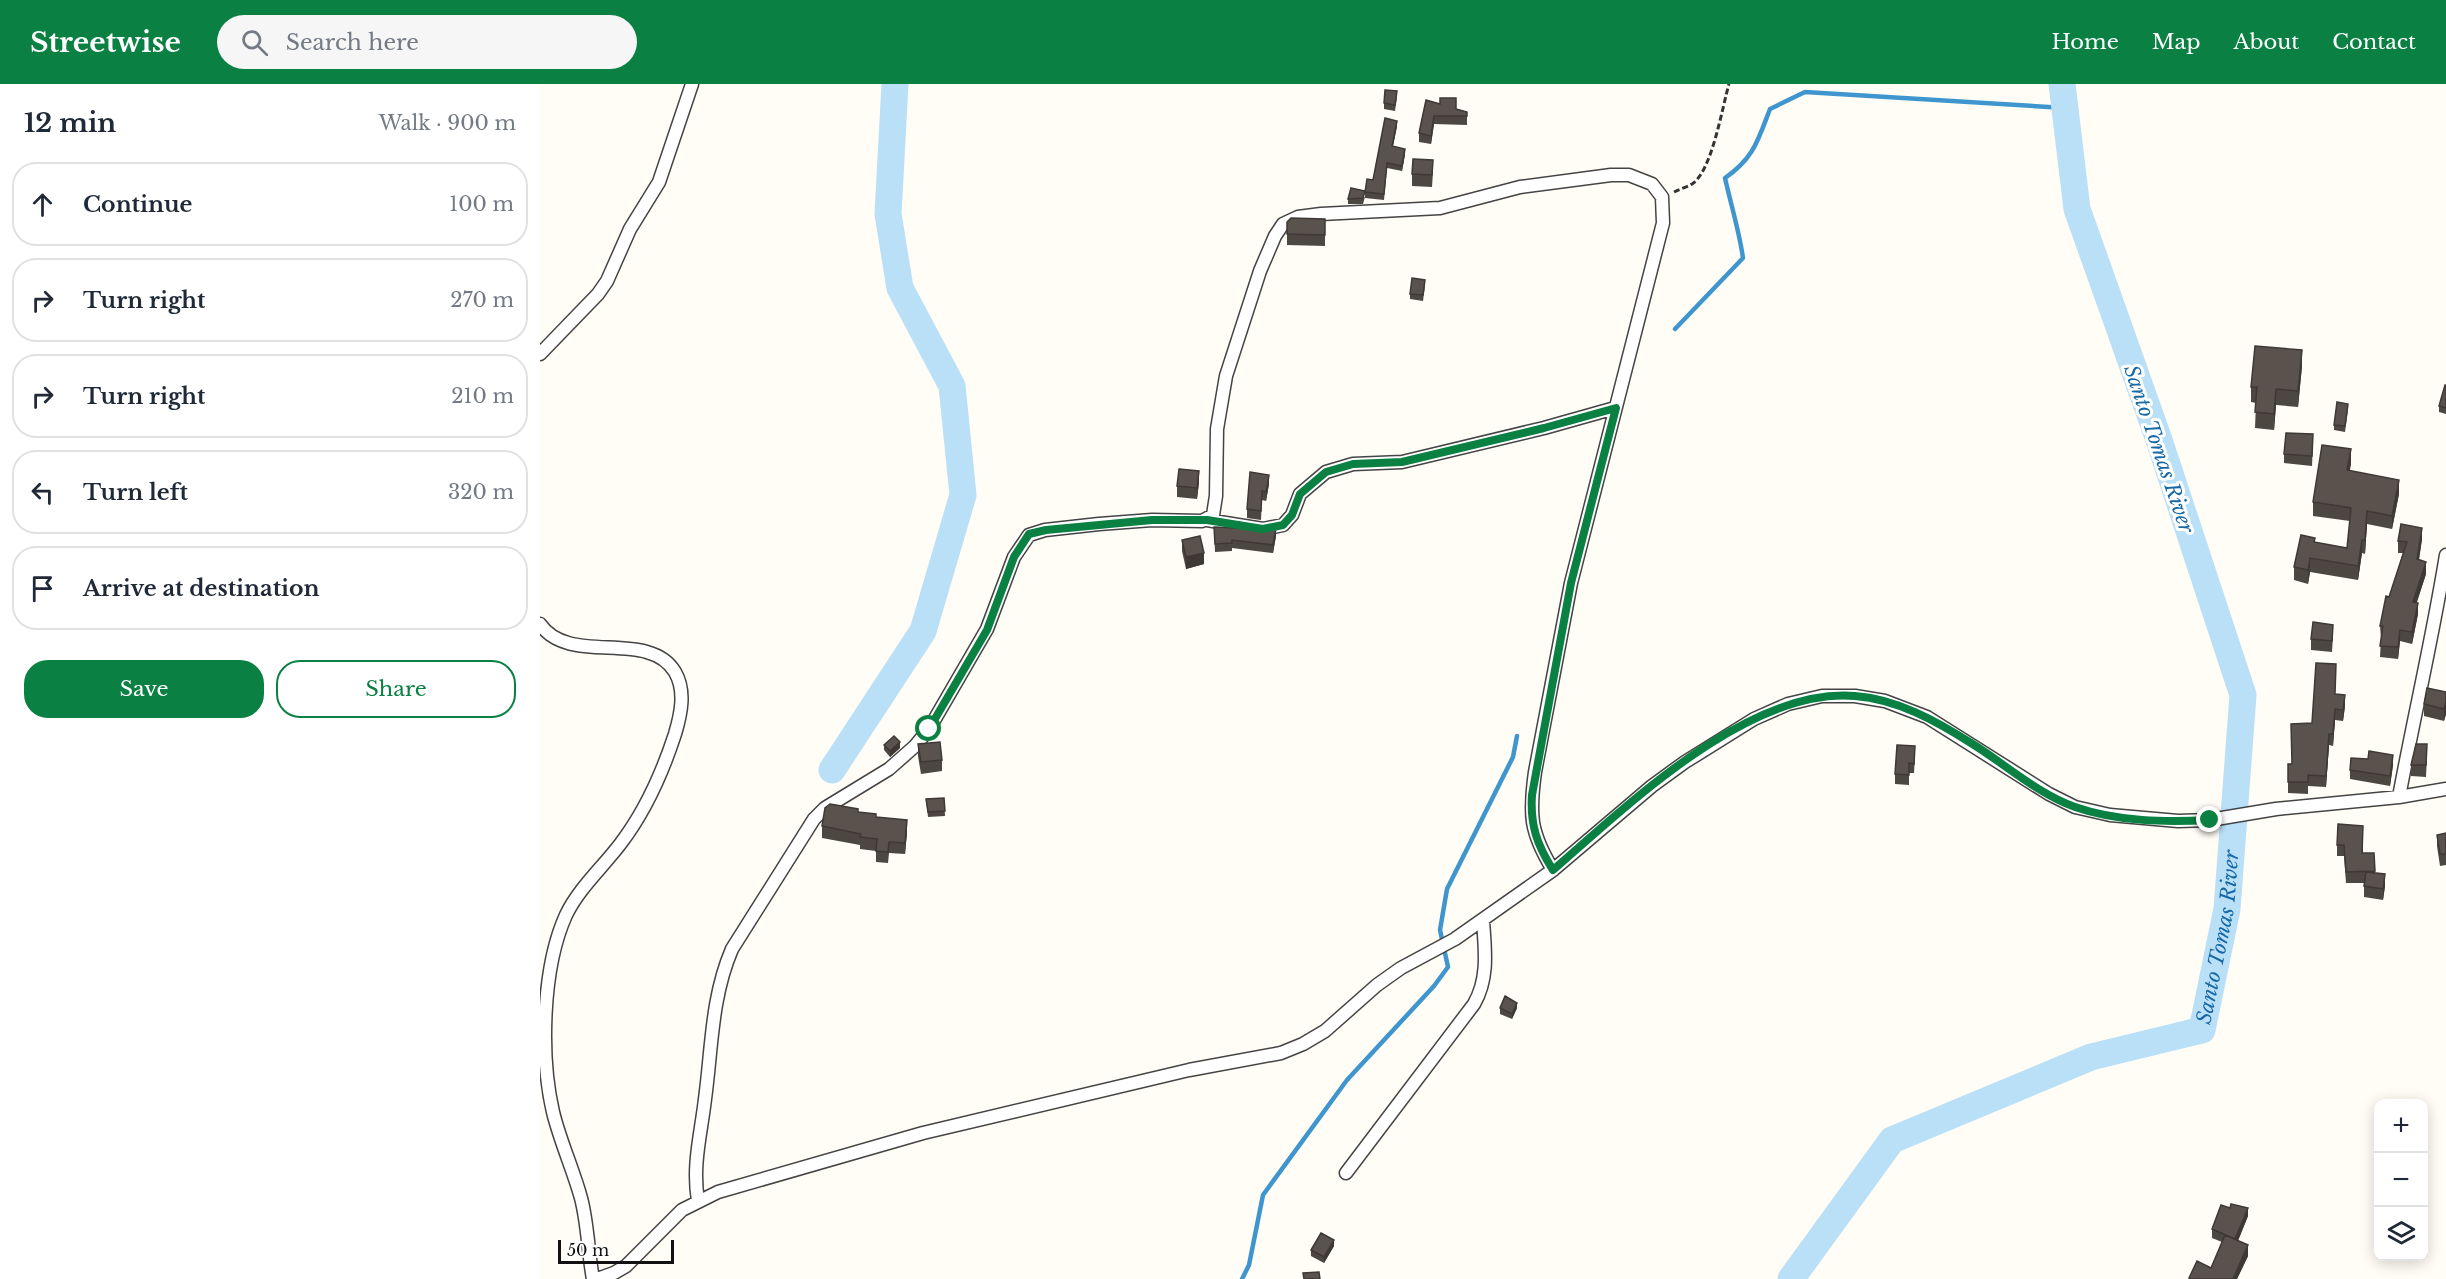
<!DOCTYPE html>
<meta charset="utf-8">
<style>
:root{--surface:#fff;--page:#f6f6f7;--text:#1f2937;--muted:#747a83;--line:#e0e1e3;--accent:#0b8043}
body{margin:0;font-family:"Libre Baskerville",serif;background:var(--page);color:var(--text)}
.controls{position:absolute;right:18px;bottom:18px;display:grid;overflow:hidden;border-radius:12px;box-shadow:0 3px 15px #0003}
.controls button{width:54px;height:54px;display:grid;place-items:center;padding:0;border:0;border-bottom:2px solid var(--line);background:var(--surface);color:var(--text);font:30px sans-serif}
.scale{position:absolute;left:18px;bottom:15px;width:116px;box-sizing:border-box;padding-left:6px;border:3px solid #111;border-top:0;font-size:16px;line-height:21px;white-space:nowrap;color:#111;-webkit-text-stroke:4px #fff;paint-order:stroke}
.stop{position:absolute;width:18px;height:18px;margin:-14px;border:4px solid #0b8043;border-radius:50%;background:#fff}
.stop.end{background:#0b8043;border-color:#fff;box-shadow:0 2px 6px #0008}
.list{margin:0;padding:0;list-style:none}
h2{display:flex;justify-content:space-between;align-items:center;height:78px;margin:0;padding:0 24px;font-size:26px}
h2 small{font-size:20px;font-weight:400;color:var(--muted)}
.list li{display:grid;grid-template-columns:39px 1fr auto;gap:18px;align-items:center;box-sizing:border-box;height:84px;margin:0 12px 12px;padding:0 12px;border:2px solid var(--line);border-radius:24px}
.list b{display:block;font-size:22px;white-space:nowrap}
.list em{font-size:20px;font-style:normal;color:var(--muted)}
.actions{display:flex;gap:12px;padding:18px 24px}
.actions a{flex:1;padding:14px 0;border:2px solid var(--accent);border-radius:24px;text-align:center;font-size:21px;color:var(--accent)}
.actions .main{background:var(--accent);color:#fff}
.icon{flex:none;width:33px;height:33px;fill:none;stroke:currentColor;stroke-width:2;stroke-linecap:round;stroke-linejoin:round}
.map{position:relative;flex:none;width:1906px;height:1195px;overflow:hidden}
header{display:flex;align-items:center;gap:36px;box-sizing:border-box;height:84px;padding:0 30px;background:var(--accent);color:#fff}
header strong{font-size:28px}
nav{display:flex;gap:33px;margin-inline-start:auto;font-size:21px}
.search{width:420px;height:54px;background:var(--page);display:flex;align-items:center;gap:15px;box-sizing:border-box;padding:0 21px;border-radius:33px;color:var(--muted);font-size:22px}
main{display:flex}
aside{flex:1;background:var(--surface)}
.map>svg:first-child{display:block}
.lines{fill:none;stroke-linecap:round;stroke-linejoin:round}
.stream{stroke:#3f96cf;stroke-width:4.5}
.river{stroke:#b9e0f7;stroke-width:27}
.street-casing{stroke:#444;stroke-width:15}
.path{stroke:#333;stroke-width:3;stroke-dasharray:6 3;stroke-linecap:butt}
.street{stroke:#fff;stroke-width:12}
.wall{fill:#4d4742}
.shaded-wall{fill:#3f3936}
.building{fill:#5a524d;stroke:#3f3936;stroke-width:1.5}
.route{stroke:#0b8043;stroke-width:8}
.labels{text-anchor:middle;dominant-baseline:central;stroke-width:6;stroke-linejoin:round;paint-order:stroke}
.water-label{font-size:20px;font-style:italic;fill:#1768a6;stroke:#fff}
</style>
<header>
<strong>Streetwise</strong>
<div class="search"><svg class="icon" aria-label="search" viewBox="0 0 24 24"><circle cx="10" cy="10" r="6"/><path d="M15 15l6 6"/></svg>Search here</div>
<nav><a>Home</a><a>Map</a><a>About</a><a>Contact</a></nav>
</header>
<main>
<aside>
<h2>12 min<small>Walk · 900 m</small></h2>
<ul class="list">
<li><svg class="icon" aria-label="ahead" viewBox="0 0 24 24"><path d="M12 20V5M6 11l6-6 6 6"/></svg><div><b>Continue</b></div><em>100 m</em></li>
<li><svg class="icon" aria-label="right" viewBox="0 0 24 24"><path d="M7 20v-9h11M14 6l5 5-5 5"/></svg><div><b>Turn right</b></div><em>270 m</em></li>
<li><svg class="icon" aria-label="right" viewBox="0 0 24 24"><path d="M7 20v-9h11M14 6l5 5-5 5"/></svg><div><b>Turn right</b></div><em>210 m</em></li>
<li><svg class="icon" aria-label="left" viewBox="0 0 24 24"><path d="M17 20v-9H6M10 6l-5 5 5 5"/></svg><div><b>Turn left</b></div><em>320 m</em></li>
<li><svg class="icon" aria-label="arrive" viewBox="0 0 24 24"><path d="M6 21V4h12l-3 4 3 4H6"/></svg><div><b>Arrive at destination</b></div></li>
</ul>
<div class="actions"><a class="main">Save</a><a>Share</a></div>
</aside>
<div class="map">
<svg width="1906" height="1195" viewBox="0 0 1906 1195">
<rect width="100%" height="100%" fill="#fffdf5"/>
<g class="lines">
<path class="stream" d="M1135,245L1203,174C1199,146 1191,121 1185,94C1214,74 1218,56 1230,25L1265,8L1525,24
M702,1195L709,1181L723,1111L807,996L894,902L908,883L900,846L907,805L973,673L977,652"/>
<g class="river">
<path d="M292,686L383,547L423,411L412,302L360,204L348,130L355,0"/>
<path id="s1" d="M1251,1195L1352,1056L1551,973L1662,946L1687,825L1703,611L1619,356L1537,125L1522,0"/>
</g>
<g class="street-casing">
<path id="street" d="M0,270L58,210L67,197L90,145L119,98L152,0
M667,436L723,445L743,441L752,431L760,410L786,388L813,380L862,378L1004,344L1075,324
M0,540C29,583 109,544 135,588C146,607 141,630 135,650C122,690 106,726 81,759C63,783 39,804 26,831C2,884 0,972 13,1028C20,1057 33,1085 41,1114C48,1141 48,1168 53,1195
M1859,713C1874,632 1893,552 1906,471
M806,1089L934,920C949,894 945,866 943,837
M158,1117C152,1081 161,1050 165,1015C172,964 171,914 192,865L274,735L285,724L349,685L375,662L389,645L447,545L474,473L489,451L505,446L559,440L612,436L662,437L673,431L676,412L677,345L686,292L720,187L735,152L743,140L758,133L781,130L900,124L980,103L1071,91H1089L1112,100L1122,113L1123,139L1031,499L995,688C989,731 990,748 1013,786
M57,1195L74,1189L86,1182L142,1126L178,1108L383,1049L649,986L741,969L763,960L785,947L837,901L861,884L915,855L1013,786L1112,702L1145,678L1214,635L1248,620L1282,612H1315L1345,617L1387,633L1509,710L1535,723L1570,731L1638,737L1670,736L1736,725L1859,713L1906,705"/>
</g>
<path class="path" d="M1134,108C1140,105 1147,103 1152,100C1172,87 1182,24 1189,0"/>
<use href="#street" class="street"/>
</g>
<path class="wall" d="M857,13L855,27L844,25V19Z
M886,16L927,28V41L894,40L891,60L879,58V49Z
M857,42L853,62L865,70L862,87L847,84L844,116L825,114V108L833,96Z
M893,88L892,103L872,102V90Z
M825,113L823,120H808V115Z
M785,135V162L747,161V138Z
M885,202L883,217L870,215V210Z
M1762,282L1758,323L1736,321L1734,346L1715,344L1716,319L1711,318V303Z
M1906,301V330L1899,328V322Z
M1808,326L1805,348L1794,346V341Z
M1773,359L1772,382L1744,379V370Z
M1811,379L1810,386L1859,410L1852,445L1827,440L1825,470L1822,469L1818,496L1770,488L1768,500L1754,496V483L1775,458L1807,464L1810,437L1773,432V418Z
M659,398L657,415L637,413V402Z
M729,400L726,417L722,416L721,436L707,434V425Z
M674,443L722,445L736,452L733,469L692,464V467L675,468Z
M1882,455L1879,476L1886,490L1877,518L1878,530L1872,560L1860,557L1858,575L1840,573L1841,554L1840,542L1863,469H1858V457Z
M642,456L664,480L646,485L642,467Z
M1793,552L1792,568L1771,566V555Z
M1906,608V630L1904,637L1884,632V620Z
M1796,610L1805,622L1803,637L1795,636L1793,662L1789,661L1786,703L1768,702V710L1748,709V680H1752L1772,639Z
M378,660L402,676V687L381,690L378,672Z
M344,661L360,664L350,673L344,666Z
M1375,672L1374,689H1369V701L1355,700V690Z
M1887,672L1886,693L1871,692V681Z
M1853,681L1850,702L1810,695V686Z
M404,714L405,732L388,733L386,715Z
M318,728L336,733L367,748L365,770L349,769L348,779L336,778V767L320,765V761L282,754V742Z
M1906,749V781L1900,782L1897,762V751Z
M1823,753V769H1834L1835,789L1845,802L1843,816L1824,813V799H1806L1804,772H1797V761Z
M960,924H977L972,935L960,930Z
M1708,1132L1698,1157L1708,1172L1697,1195H1649V1194L1671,1184L1682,1158L1672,1154V1145Z
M794,1162L784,1179L771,1172V1166Z"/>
<path class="shaded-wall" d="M894,32V40L891,60V52Z
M857,37V42L852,67V62Z
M865,65V70L862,87V82Z
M1762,266V282L1758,323V307Z
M1736,305V321L1734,346V330Z
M1811,365V379L1807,399V386Z
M659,387V398L657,415V404Z
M729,391V400L726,417V408Z
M1859,396V410L1852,445V432Z
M1827,427V440L1825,470V456Z
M736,444V452L733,469V461Z
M1882,444V455L1877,487V475Z
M1822,456V469L1818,496V482Z
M664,469V480L646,485V473Z
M1770,474V488L1768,500V486Z
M1886,478V490L1873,529V518Z
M1878,519V530L1872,560V548Z
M1860,546V557L1858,575V563Z
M1805,611V622L1803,637V626Z
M1906,618V630L1904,637V625Z
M1795,625V636L1793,662V650Z
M1789,650V661L1786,703V692Z
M360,658V664L350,673V667Z
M1853,671V681L1850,702V692Z
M367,736V748L365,770V759Z
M1845,790V802L1843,816V805Z
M977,919V924L972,935V930Z
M1708,1124V1132L1695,1163V1155Z
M794,1156V1162L784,1179V1173Z
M1708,1161V1172L1697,1195H1693Z"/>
<path class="building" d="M845,6L857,7L855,21L844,19Z
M900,14H916V25L927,28V32H894L891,52L879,49L886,16L900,20Z
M845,34L857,37L852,62L865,65L862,82L847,79L844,110L825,108L827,95L833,96Z
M873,75L893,76L892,91L872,90Z
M811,104L825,107L823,114L808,115Z
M751,134L785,135V151L747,150V138Z
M872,194L885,196L883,211L870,210Z
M1715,262L1762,266L1758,307L1736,305L1734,330L1715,328L1717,303H1711Z
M1905,301H1906V324L1899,322Z
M1797,318L1808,320L1805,342L1794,341Z
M1746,349L1773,350L1772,372L1744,370Z
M1782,361L1811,365L1807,386L1859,396L1852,432L1827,427L1825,456H1822L1818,482L1770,474L1768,486L1754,483L1761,451L1775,454L1774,458L1807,464L1811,424L1773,418Z
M639,385L659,387L657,404L637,402Z
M710,388L729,391L726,408L722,407L721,427L707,425Z
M1861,440L1882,444L1877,475L1886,478L1873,518L1878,519L1872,548L1860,546L1858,563L1840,562L1843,542H1840L1846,512L1849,513L1867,458L1858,457Z
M674,443L722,445L736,444L733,461L692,456V459L675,460Z
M660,452L664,469L646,473L642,456Z
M1773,538L1793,541L1792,557L1771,555Z
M1776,579L1796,580L1795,610L1805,611L1803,626L1795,625L1793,650H1789L1786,692L1768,691V698H1748V680H1752L1751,640L1772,639Z
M1887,604L1906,608V618L1904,625L1884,620Z
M354,652L360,658L350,667L344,661Z
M400,658L402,676L381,678L378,660Z
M1876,660H1887L1886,681H1871Z
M1357,661L1375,662L1374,680L1369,679V691L1355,690Z
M1829,667L1853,671L1850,692L1810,686L1811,674L1828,675Z
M404,714L405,727L388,728L386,715Z
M290,720L318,725V728L336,730V733L367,736L365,759L349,758L348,768L336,767L337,755L320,753L321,750L282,742L285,724Z
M1798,740L1823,742L1822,769H1834L1835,787L1806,788L1804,761H1797Z
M1906,749V770H1900L1897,751Z
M1826,788L1845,790L1843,805L1824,802Z
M965,912L977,919L972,930L960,924Z
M1691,1120L1708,1124L1695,1155L1672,1145L1681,1121L1690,1124Z
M781,1149L794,1156L784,1173L771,1166Z
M1685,1151L1708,1161L1693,1195H1652L1649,1194L1657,1177L1671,1184Z
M779,1188L780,1195H764L763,1189Z"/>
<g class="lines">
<path class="route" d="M389,645L447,546L474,473L489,450L506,446L612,436H667L723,445L743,441L752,431L760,410L786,388L813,380L862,378L1004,344L1076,324L1031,499L992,711C990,741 997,761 1013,786C1088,721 1209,603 1315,612C1357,615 1396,637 1431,659C1465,680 1498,710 1535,723C1578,738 1626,738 1670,736"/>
</g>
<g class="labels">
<g class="water-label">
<text transform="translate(1619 365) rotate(71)">Santo Tomas River</text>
<text stroke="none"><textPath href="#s1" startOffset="596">Santo Tomas River</textPath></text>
</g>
</g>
</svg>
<div class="controls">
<button>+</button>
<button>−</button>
<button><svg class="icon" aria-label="layers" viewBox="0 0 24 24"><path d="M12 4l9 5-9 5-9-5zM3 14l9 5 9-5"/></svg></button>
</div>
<div class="scale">50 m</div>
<div class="stop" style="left:389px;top:645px"></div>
<div class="stop end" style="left:1670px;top:736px"></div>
</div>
</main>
